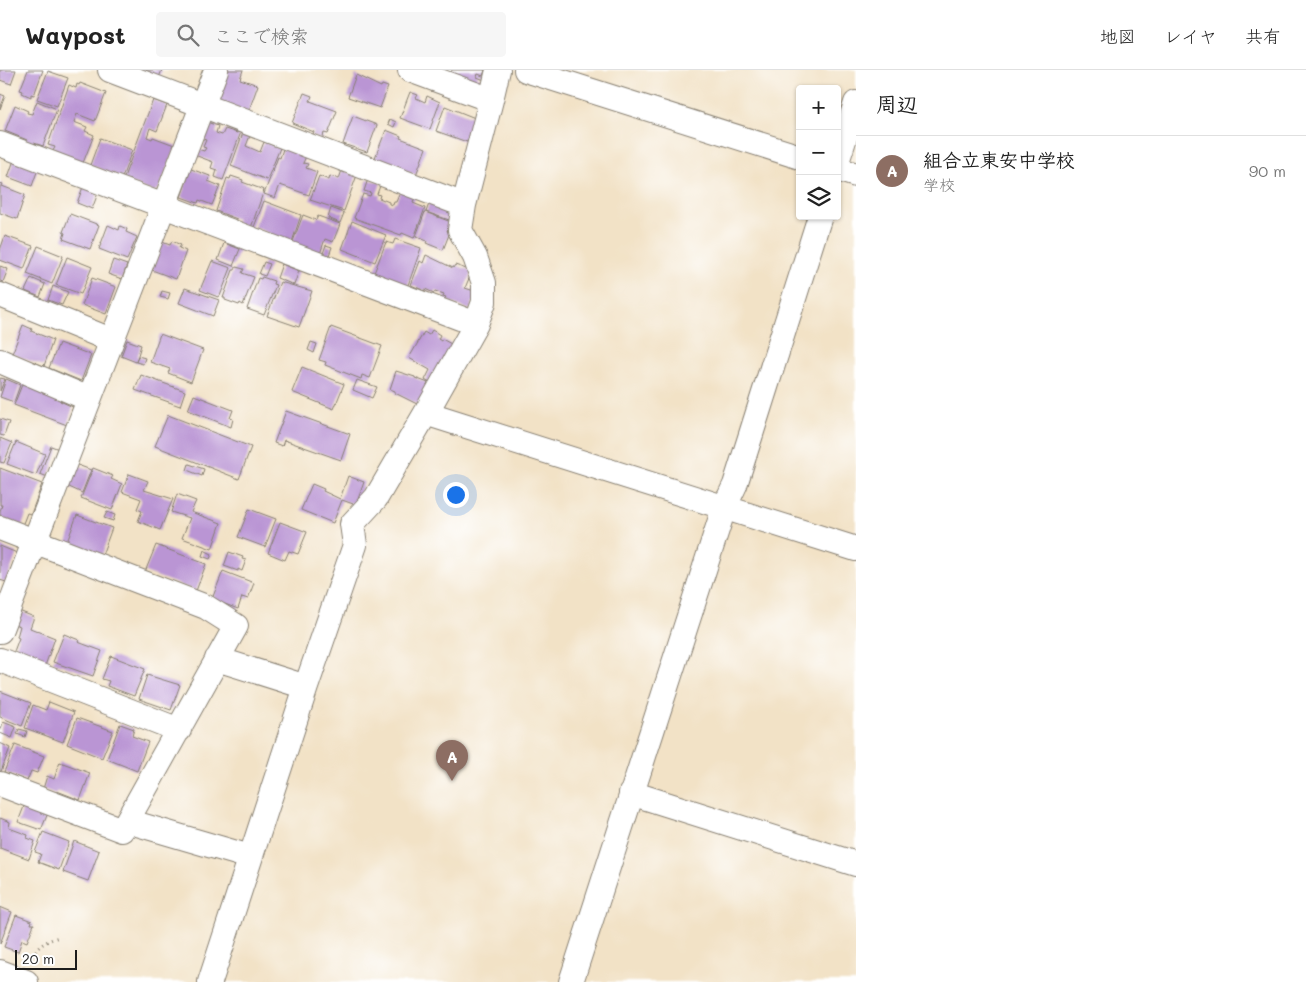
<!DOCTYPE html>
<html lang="ja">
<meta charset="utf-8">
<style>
:root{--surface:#fff;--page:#f6f6f6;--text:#222;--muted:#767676;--line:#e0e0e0;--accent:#d1495b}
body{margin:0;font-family:Mali,"Klee One",sans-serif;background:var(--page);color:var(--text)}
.controls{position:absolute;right:15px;top:15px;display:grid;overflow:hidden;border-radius:5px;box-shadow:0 1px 4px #0004}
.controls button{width:45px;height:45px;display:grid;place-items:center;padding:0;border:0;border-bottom:1px solid var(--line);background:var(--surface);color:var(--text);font:25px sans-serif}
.scale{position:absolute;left:15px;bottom:12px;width:62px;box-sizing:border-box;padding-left:5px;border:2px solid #1c1c1c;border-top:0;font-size:14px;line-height:18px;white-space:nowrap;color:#1c1c1c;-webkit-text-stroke:4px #fff;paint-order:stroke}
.you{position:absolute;left:455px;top:424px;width:18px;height:18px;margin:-12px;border:4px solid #fff;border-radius:50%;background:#1a73e8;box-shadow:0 0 0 8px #1a73e833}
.badge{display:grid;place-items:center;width:32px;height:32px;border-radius:50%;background:var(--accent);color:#fff;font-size:16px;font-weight:700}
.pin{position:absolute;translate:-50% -41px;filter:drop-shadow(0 1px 2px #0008)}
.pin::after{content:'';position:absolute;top:26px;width:18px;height:15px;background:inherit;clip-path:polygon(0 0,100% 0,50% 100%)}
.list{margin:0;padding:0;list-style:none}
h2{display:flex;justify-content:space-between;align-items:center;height:65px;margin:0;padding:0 20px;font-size:21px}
h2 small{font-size:16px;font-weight:400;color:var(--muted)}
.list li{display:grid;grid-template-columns:32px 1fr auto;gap:15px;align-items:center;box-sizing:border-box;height:70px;padding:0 20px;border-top:1px solid var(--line)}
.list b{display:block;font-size:19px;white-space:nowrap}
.list p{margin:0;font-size:16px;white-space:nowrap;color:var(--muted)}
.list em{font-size:16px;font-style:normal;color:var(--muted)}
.icon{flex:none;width:28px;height:28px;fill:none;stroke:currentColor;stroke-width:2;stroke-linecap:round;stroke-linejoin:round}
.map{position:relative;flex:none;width:856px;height:912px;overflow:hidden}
header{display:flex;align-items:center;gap:30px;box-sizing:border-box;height:70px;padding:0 25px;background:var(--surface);border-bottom:1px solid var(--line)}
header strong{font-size:24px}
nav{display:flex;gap:28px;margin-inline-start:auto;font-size:18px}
.search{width:350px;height:45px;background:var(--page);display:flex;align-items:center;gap:12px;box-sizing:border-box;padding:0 18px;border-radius:5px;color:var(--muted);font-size:19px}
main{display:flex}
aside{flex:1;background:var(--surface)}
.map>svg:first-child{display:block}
.building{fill:#ba95d4}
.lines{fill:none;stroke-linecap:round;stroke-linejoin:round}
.street-casing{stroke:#877f71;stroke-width:26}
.path{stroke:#877f71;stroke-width:3;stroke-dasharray:1 4;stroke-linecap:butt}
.street{stroke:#fff;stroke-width:24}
</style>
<header>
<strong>Waypost</strong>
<div class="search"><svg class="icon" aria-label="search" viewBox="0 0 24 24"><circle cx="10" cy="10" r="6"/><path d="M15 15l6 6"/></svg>ここで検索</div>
<nav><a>地図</a><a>レイヤ</a><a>共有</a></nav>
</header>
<main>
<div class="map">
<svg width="856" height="912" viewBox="0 0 856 912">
<rect width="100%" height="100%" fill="#fff"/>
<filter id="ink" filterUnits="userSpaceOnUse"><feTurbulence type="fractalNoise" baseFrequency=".02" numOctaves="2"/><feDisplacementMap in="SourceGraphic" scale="10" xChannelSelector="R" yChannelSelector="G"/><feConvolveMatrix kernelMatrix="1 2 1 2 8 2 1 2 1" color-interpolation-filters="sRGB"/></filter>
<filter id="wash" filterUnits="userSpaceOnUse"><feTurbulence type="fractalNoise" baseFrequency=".0096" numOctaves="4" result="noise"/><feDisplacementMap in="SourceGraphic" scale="20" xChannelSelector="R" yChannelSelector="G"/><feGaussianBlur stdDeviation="1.12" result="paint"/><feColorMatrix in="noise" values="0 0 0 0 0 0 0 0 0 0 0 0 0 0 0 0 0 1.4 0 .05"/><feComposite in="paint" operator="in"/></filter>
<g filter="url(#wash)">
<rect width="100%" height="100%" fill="#f2e2c6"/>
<g id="blocks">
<path class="building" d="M0,0H16L11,14L0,10Z
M28,0H43L34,25L31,24V27L22,23L23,21L20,20Z
M131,0H162L158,10Z
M222,0H243L240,9L258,15L248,43L217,32L219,28L213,25Z
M452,0H485L483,6L478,4L477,7L487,11L482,22L450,4Z
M48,1L68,8L57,36L37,29Z
M356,5L381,17L382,15L388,17L380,38L348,27Z
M80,13L106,23L95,51L77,44L74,52L87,57L85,61L94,65L83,93L53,81L55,77L48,75L69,15L76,18L77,14L79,15Z
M410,22L418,25L416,28L425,32L427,26L440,32L430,59L400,48Z
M304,23L312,26L310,31L337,41L328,64L324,63L322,70L312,66L314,62L292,53Z
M0,24L5,26L0,39Z
M153,30L167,35L157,61L150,58L147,67L152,69L153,67L177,76L159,119L153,122L123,110Z
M37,31L57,39L43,76L34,73L33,76L26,73L27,70L5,61L15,35L28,41L27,43L32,44Z
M445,36L475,48L467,72L436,61Z
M353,46L377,55L367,82L343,74Z
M390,49L396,52L394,57L388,54Z
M204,51L218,56L216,63L222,65L225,59L237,63L238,60L241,62L223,110L215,107L217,100L211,98L213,92L192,84L194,78L204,81L206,78L203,77L206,70L198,67Z
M244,60L251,63L246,76L260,82L264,72L280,78L267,110L231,96Z
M386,60L401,66L400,68L426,78L416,105L374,90Z
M100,68L132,80L122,108L90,95Z
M284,76L307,84L303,93L308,94L306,98L317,102L309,125L280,115L275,128L264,124L278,87L280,88Z
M14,90L38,99L32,116L8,107Z
M191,99L210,106L208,111L220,116L212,135L199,130L198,133L181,127Z
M342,100L357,105L344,141L310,130L319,106L329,110L330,106L339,109Z
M231,106L243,110L242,112L264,120L251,158L235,153L237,149L216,141L227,108L230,109Z
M368,109L381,113L377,124L380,125L379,128L389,132V134L393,135L394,132H396L401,120L416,126L413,133L425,138L414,168L402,163L401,165L354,148L363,124L370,126L371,123L364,121Z
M0,113L3,114L2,116L25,125L17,149L0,143Z
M83,117L98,123L92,139L77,133Z
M264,131L301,145L292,172L280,167L279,169L270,165L271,164L254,157Z
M430,131L453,139L449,150L426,142Z
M331,138L344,143L340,153L328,148Z
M425,142L451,152L447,161L450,162L443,180L426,173L427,171L416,166Z
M70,144L99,155L90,179L63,169L65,163L63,162Z
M303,145L316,150L318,146L340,154L333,172L325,169L320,184L292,174Z
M352,151L386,165L375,192L342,179Z
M108,155L119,160L120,156L127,159L126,162L137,167L127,190L99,179Z
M5,166L33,176L24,199L0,190V180Z
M395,169L421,178L407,218L374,203L386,172L393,174Z
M172,171L181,175L179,178L186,181L176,209L152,200L162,172L170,175Z
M224,173L240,179L233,196L218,190Z
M326,175L332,177L328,188L322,186Z
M38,176L63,186L52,214L27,204Z
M426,185L453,198L455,195L472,201L465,218L477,222L470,240L444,230L446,227L443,226L444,224L435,221L434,223L425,219V221L411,215L420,191L423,193Z
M67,187L92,197L81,224L56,215Z
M113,190L127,195L122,209L108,204Z
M212,191L231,198L220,226L218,227L200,220Z
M264,192L270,194L265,206L259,204Z
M282,194L299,201L294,215L277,208Z
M0,196L8,199L3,212L0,211Z
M236,197L244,199L242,203L254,207L243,235L240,233L239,235L225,230V228H223L233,200H235Z
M262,207L274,211L273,214L276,215L264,245L247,239L258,208L261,209Z
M31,208L45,214L40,227L25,221Z
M92,208L116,217L106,244L82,235Z
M280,212L312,221L299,257L267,246Z
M53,216L68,222L62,235L48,230Z
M185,218L219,230L213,246L179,233Z
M162,221L170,223L168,229L160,227Z
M23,255L32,259L31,261L53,270L44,296L12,284Z
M331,257L382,276L370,308L362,305L361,309L325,295L326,292L319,290Z
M432,260L440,265L438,269L441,271L442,269L453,275L431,314L425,310L430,300L409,288L424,262L429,265Z
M160,264L203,280L191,312L168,303L170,299L150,292Z
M127,270L141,275L136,292L121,286Z
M311,272L317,274L314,283L308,280Z
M59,273L91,285L81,311L49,298Z
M138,286L145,288L143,294L136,292Z
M302,297L344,314L334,339L292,322Z
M396,301L415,307V308L431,314L419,335L395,323V321L390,319Z
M141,305L185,321L180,336L135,320Z
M25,307L62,325L60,331L73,337L67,355L14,335Z
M0,308L5,309L0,321Z
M6,309L20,315L14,332L0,327Z
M357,310L377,317L372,328L353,320Z
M194,325L233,340L230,348L233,349L231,357L188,340Z
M286,341L350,364L341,390L284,370L282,376L274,373Z
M168,345L251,377L239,409L155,376Z
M0,349L9,352L4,366L0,365Z
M0,368L12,373L4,393L0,392Z
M16,372L45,384L36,405L7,394Z
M51,376L59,379L48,407L40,404Z
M75,394L91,400L82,423L67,416Z
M189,394L204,399L202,406L187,400Z
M0,398L42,414L31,444L27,443L22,456L0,448V441L2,435H0Z
M93,398L113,406L111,409L122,414L112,440L81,428Z
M129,404L148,411L144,420L173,429L160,460L138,451L142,441L137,439L141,429L122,422Z
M348,406L364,412L356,435L342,430L333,453L301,440L312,414L324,419L323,421L340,429Z
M177,424L196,431L191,442L221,453L212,479L182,468L190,448L171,442Z
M249,439L276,449L265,477L238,467Z
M107,442L115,445L113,451L104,448Z
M77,445L112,458L102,485L67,472Z
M280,452L307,462L298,484L289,481L285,490L268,483Z
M156,475L206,494L196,521L145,502Z
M0,476L17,483L6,512L0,510Z
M204,480L212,484L210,489L202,486Z
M229,482L243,487L242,489L246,490L242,501L238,499V501L224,496Z
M223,501L254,513L248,529L242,527L238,539L212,529Z
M19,541L34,547L30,558L55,568L45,596L13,584L19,568L17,567L20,556L14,554Z
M64,564L79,570L78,572L102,581L93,606L53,592Z
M111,586L145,599L134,626L107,616L109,611L102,609Z
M147,605L180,615L171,640L139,629Z
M0,621L31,633L22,656L0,647Z
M49,632L74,642L63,672L25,658L33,635L46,640Z
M77,648L113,661L102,688L67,674Z
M3,652L16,657L12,668L0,663Z
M120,654L134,659L132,666L148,672L137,701L107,689Z
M19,659L27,661L25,667L17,664Z
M0,673L10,678L0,704Z
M15,675L44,686L37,703L31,701L27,711L4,702Z
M60,692L90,703L80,730L57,721L56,724L43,719L47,706L54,709Z
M25,734L48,743L41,760L18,752Z
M0,748L10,752L9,758L28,765L27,768L35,771L29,789L0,778Z
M43,762L69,772L59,800L38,792L41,784L35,782Z
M74,771L99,781L88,811L63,802Z
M0,837L12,842L0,874Z
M16,845L32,851L31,854H34L27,872L22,870L18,882L4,877Z"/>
</g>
</g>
<g filter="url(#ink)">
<use href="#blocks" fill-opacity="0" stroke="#877f71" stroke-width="1"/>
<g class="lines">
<g class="street-casing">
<path id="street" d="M110,0L464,135
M410,0L491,30L498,0
M526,0L800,87
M491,30L464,135L460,160L475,187L484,213V232L476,254L427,341L435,346L856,479
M0,74L476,254
M837,92L856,33
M837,99L856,105
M0,225L111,270
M0,291L89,329
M0,458L206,537L236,556L122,760L0,714
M0,561L216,0
M0,590L179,660
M306,617L355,475L352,454L376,428L427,341
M631,723L856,794
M127,751L250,787
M0,902L26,912
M210,912L306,617L217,589
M571,912L724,438L735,415L820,146"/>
</g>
<path class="path" d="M30,890C36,877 45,871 59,867"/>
<use href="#street" class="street"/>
</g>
</g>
</svg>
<div class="controls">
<button>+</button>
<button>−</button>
<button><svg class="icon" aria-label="layers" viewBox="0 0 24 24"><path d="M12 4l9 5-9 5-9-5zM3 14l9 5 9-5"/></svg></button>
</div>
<div class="scale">20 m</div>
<div class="you"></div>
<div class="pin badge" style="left:452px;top:711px;background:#8d6e63">A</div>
</div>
<aside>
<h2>周辺<small></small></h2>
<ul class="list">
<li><span class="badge" style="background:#8d6e63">A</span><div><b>組合立東安中学校</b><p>学校</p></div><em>90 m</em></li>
</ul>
</aside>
</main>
